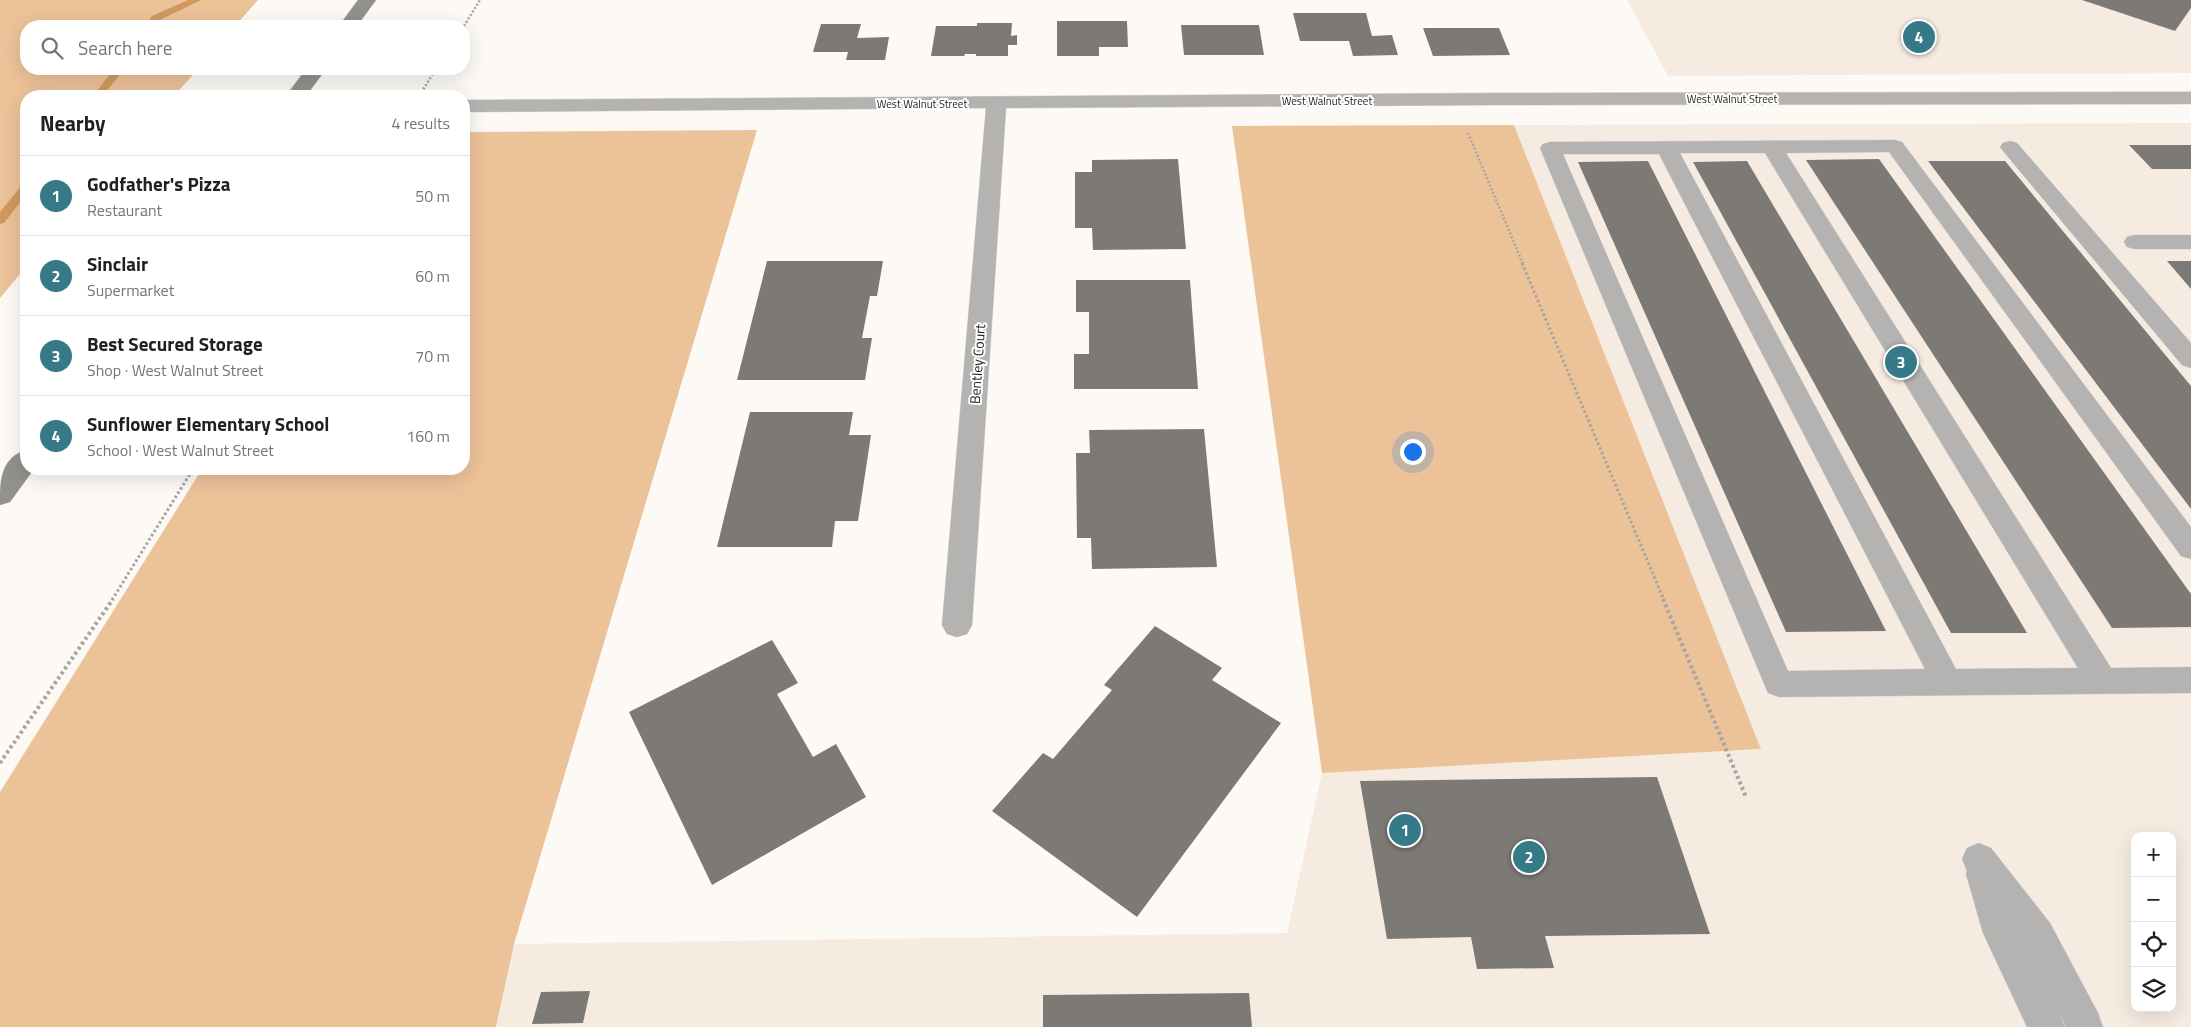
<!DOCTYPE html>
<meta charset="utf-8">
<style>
:root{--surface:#fff;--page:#f6f6f6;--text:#202124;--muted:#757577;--line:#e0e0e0;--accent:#367989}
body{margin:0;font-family:"Titillium Web",sans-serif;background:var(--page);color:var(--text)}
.controls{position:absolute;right:15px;bottom:15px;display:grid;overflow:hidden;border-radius:10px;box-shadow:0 5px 20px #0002}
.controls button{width:45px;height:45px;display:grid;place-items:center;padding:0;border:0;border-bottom:1px solid var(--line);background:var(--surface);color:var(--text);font:25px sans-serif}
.you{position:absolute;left:1412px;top:451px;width:18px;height:18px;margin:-12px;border:4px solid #fff;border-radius:50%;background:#1a73e8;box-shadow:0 0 0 8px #1a73e833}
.badge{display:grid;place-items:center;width:32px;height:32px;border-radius:50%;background:var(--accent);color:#fff;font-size:16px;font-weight:700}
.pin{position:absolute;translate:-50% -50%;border:2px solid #fff;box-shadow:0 1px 5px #0006}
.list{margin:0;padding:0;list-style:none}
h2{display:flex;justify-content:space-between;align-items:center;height:65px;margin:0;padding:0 20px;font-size:21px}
h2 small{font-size:16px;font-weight:400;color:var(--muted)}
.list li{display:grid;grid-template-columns:32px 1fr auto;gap:15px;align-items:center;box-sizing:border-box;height:80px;padding:0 20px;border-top:1px solid var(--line)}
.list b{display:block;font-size:19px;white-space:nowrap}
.list p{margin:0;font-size:16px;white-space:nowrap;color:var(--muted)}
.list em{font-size:16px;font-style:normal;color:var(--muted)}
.icon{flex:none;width:28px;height:28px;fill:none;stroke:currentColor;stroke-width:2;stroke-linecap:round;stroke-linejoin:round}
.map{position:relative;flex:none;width:2191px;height:1027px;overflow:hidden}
.search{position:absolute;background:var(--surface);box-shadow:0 5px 20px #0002;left:20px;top:20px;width:450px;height:55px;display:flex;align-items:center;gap:12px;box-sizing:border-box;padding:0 18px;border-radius:20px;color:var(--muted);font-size:19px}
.panel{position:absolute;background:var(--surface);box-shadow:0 5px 20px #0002;left:20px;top:90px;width:450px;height:385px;border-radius:20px}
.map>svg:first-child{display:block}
.built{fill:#f5ebe1;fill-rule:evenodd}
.green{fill:#ecc299}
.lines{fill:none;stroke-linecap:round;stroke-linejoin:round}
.stream{fill:#d1995e;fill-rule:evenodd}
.building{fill:#7d7a76}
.service-casing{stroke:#d9d6d2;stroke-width:1}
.minor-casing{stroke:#d9d6d2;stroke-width:1}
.secondary-casing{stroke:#d9d6d2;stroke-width:1}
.path-far2{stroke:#a8a5a2;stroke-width:2.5;stroke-dasharray:2 2;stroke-linecap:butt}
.path-far1{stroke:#a8a5a2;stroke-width:3;stroke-dasharray:2.5 2.5;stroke-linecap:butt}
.path{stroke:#a8a5a2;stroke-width:4;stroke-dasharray:3 3;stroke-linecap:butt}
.service{fill:#b5b3b2;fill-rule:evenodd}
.minor{fill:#b5b3b2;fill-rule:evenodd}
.secondary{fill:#93918e;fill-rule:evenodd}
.labels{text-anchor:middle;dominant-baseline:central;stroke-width:4;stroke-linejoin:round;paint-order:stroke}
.far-street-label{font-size:11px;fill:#1e1d1c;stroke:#fff}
.street-label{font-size:14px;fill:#1e1d1c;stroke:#fff}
</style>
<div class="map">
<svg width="2191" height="1027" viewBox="0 0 2191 1027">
<rect width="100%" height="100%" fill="#fdf9f5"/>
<path class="built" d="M1627,0H2191V73L1668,76Z
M2191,123V1027H496L514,944L1287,933L1322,773L1761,749L1514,125ZM2135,836H2172V1008H2135Z"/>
<path class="green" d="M0,0H258L235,26H26V69H198L174,96H26V267L0,298Z
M1514,125L1761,749L1322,773L1232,126Z
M757,130L514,944L496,1027H0V792L202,469H464V132Z"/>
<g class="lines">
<path class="stream" d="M188,0H201L160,20L155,26H145L152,16Z
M114,69H124L103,96H93Z
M22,185H26V195L4,223L0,224V212Z"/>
</g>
<path class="building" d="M2082,0H2191V8L2175,31Z
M1293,13H1366L1372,36L1392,35L1398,55L1353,56L1349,41H1300Z
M1057,21H1127L1128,47H1099V56H1057Z
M977,23H1012L1011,36L1017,35V45H1008V56H976V54H965L964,56H931L936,26H977Z
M821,24H861L857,38L889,37L885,60H846L848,52H813Z
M1181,25H1259L1264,55H1184Z
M1423,28H1499L1510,55L1433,56Z
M2129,145H2191V169H2152Z
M1178,159L1186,249L1093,250L1092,228H1075V172H1092V160Z
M1879,159L2191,594V627L2112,628L1806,160Z
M1648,161L1886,631L1786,632L1578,162Z
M1747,161L2027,633H1951L1693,162Z
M1928,161H2005L2191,386V509Z
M767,261H883L877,296H870L862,338H872L865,380H737Z
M2167,261H2191V289Z
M1076,280H1190L1198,389H1074V354H1089V312H1076Z
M750,412H853L849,435H871L858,521H835L832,547H717Z
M1204,429L1217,567L1092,569L1091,538H1077L1076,453H1090L1089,430Z
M1155,626L1222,668L1212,680L1281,723L1137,917L992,811L1043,753L1053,759L1112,690L1104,685Z
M772,640L798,683L777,694L813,757L836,744L866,797L712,885L629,712Z
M1657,777L1710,934L1545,936L1554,968L1477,969L1471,937L1387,939L1360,781Z
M590,991L583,1023L532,1024L541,992Z
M1249,993L1252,1027H1043V995Z"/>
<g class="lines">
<g class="service-casing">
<path id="service" d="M1895,140L1902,142L2191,527V559L2181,556L1889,152L1786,153L2111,668L2191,667V693L1779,697L1768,693L1540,148L1543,144L1550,142ZM1680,153H1765L2078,668L1956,669ZM1563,154H1659L1925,669L1788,671Z
M2010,141L2017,143L2191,343V368L2182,365L2003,151L2000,147L2003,143Z
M2135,235H2191V249H2135L2127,247L2124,242L2127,237Z
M1979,843L1991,848L2050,923L2098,1013L2103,1027H2066L2058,1011L2065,1027H2027L1983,933L1966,874L1967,871L1962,859L1967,848Z"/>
</g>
<g class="minor-casing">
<path id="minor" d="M2191,92V104L1496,105L1006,108L972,625L967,634L957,637L947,634L942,625L986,108L464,112V100L1496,93Z"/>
</g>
<g class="secondary-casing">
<path id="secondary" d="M358,0H376L357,26H339Z
M306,69H326L306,96H286Z
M26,450V469H34L10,502L0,505C0,482 0,458 26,450Z"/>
</g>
<path class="path-far2" d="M464,26L480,0
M419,96L436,69
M1468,133L1523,264"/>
<path class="path-far1" d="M1522,263L1664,600
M112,600L193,469"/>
<path class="path" d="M1663,599L1746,797
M0,763L113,599"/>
<use href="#service" class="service"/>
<use href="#minor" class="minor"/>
<use href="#secondary" class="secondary"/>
</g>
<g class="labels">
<g class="far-street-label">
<text x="1732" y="99">West Walnut Street</text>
<text x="1327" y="101">West Walnut Street</text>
<text x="922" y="104">West Walnut Street</text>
</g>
<g class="street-label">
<text transform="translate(977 364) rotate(-86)">Bentley Court</text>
</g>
</g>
</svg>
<div class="controls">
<button>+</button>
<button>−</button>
<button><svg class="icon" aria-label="locate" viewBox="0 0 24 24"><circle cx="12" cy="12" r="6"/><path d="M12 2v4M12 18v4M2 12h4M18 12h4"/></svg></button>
<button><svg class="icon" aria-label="layers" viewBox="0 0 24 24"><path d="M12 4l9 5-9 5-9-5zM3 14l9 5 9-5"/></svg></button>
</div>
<div class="you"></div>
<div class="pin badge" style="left:1405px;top:830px">1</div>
<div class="pin badge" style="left:1529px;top:857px">2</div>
<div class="pin badge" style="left:1901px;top:362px">3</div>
<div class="pin badge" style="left:1919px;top:37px">4</div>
<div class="search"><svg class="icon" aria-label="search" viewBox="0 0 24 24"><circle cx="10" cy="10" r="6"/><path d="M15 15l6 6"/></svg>Search here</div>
<section class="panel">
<h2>Nearby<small>4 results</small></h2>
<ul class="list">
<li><span class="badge">1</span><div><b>Godfather's Pizza</b><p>Restaurant</p></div><em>50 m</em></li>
<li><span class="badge">2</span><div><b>Sinclair</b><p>Supermarket</p></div><em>60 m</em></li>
<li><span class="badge">3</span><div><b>Best Secured Storage</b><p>Shop · West Walnut Street</p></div><em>70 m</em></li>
<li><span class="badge">4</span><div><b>Sunflower Elementary School</b><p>School · West Walnut Street</p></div><em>160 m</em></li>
</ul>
</section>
</div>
